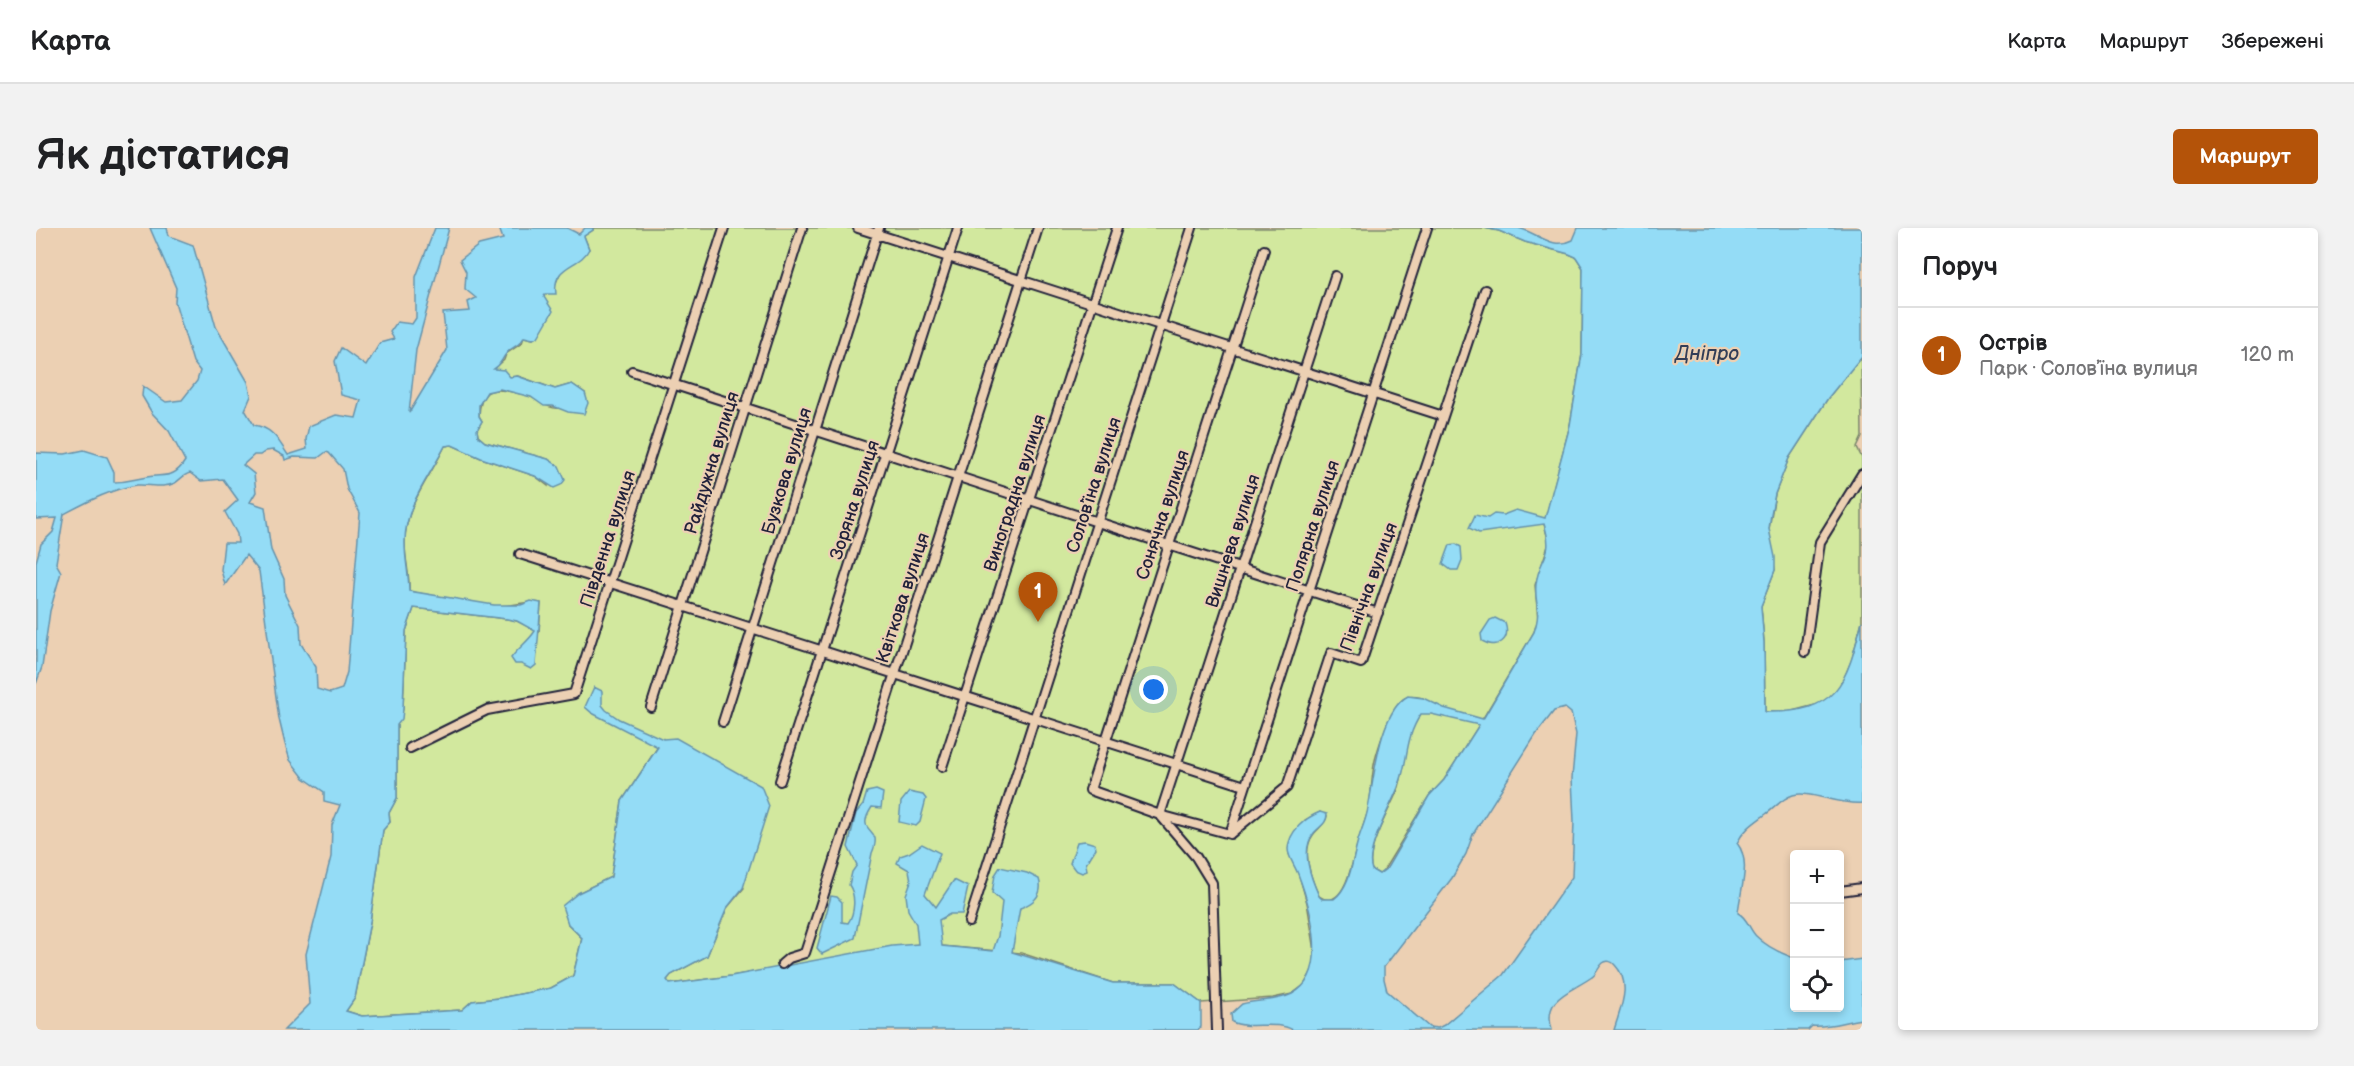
<!DOCTYPE html>
<html lang="uk">
<meta charset="utf-8">
<style>
:root{--surface:#fff;--page:#f2f2f2;--text:#202124;--muted:#757577;--line:#e0e0e0;--accent:#b45309}
body{margin:0;font-family:"Balsamiq Sans",sans-serif;background:var(--page);color:var(--text)}
.controls{position:absolute;right:18px;bottom:18px;display:grid;overflow:hidden;border-radius:6px;box-shadow:0 3px 9px #0003}
.controls button{width:54px;height:54px;display:grid;place-items:center;padding:0;border:0;border-bottom:2px solid var(--line);background:var(--surface);color:var(--text);font:30px sans-serif}
.you{position:absolute;left:1118px;top:462px;width:21px;height:21px;margin:-15px;border:4px solid #fff;border-radius:50%;background:#1a73e8;box-shadow:0 0 0 9px #1a73e833}
.badge{display:grid;place-items:center;width:39px;height:39px;border-radius:50%;background:var(--accent);color:#fff;font-size:20px;font-weight:700}
.pin{position:absolute;translate:-50% -50px;filter:drop-shadow(0 2px 3px #0008)}
.pin::after{content:'';position:absolute;top:32px;width:21px;height:18px;background:inherit;clip-path:polygon(0 0,100% 0,50% 100%)}
.list{margin:0;padding:0;list-style:none}
h2{display:flex;justify-content:space-between;align-items:center;height:78px;margin:0;padding:0 24px;font-size:26px}
h2 small{font-size:20px;font-weight:400;color:var(--muted)}
.list li{display:grid;grid-template-columns:39px 1fr auto;gap:18px;align-items:center;box-sizing:border-box;height:96px;padding:0 24px;border-top:2px solid var(--line)}
.list b{display:block;font-size:22px;white-space:nowrap}
.list p{margin:0;font-size:20px;white-space:nowrap;color:var(--muted)}
.list em{font-size:20px;font-style:normal;color:var(--muted)}
.icon{flex:none;width:33px;height:33px;fill:none;stroke:currentColor;stroke-width:2;stroke-linecap:round;stroke-linejoin:round}
.map{position:relative;flex:none;width:1826px;height:802px;overflow:hidden;border-radius:6px}
header{display:flex;align-items:center;gap:36px;box-sizing:border-box;height:84px;padding:0 30px;background:var(--surface);border-bottom:2px solid var(--line)}
header strong{font-size:28px}
nav{display:flex;gap:33px;margin-inline-start:auto;font-size:21px}
.intro{display:flex;align-items:center;justify-content:space-between;box-sizing:border-box;height:144px;padding:0 36px}
h1{margin:0;font-size:42px}
.button{padding:15px 27px;border-radius:6px;background:var(--accent);color:#fff;font-size:21px;font-weight:700}
main{display:flex;gap:36px;padding:0 36px}
aside{flex:1;background:var(--surface);border-radius:6px;box-shadow:0 3px 9px #0003}
.map>svg:first-child{display:block}
.green{fill:#d2e89e;stroke:#7a856c;stroke-width:1.5}
.water{fill:#94dcf6;stroke:#6692ab;stroke-width:1.5;fill-rule:evenodd}
.lines{fill:none;stroke-linecap:round;stroke-linejoin:round}
.street-casing{stroke:#22223b;stroke-width:12}
.street{stroke:#ecd0b3;stroke-width:8}
.labels{text-anchor:middle;dominant-baseline:central;stroke-width:4.5;stroke-linejoin:round;paint-order:stroke}
.street-label{font-size:18px;fill:#22223b;stroke:#ecd0b3}
.water-label{font-size:20px;font-style:italic;fill:#333e57;stroke:#ecd0b3}
</style>
<header>
<strong>Карта</strong>
<nav><a>Карта</a><a>Маршрут</a><a>Збережені</a></nav>
</header>
<div class="intro"><h1>Як дістатися</h1><a class="button">Маршрут</a></div>
<main>
<div class="map">
<svg width="1826" height="802" viewBox="0 0 1826 802">
<rect width="100%" height="100%" fill="#ecd0b3"/>
<filter id="ink" filterUnits="userSpaceOnUse"><feTurbulence type="fractalNoise" baseFrequency=".0167" numOctaves="2"/><feDisplacementMap in="SourceGraphic" scale="12" xChannelSelector="R" yChannelSelector="G"/><feConvolveMatrix kernelMatrix="1 2 1 2 8 2 1 2 1" color-interpolation-filters="sRGB"/></filter>
<g filter="url(#ink)">
<path class="green" d="M557,0H1448L1463,3L1489,14L1533,26L1540,29L1547,40L1546,126L1534,197L1508,296L1513,315L1499,357L1502,391L1498,404L1443,497L1408,552L1393,568L1346,645L1343,646L1336,642C1328,622 1356,578 1363,559C1368,542 1368,524 1373,508C1378,493 1389,486 1387,470C1382,469 1374,467 1369,470C1355,478 1343,517 1339,532C1335,549 1336,566 1332,583C1329,593 1325,603 1322,614C1317,629 1309,686 1283,668C1275,651 1265,624 1277,607C1282,600 1290,596 1291,588L1284,584L1269,592L1253,626L1263,647L1271,675L1280,729L1277,741L1268,757L1256,766L1237,770L1165,775L1138,755H1077L985,725L883,716L695,748L634,756L631,752L635,747L671,728L691,680L708,660L627,511L586,573L575,649L542,665L532,696L546,710L537,748L515,760L464,770L436,773L426,782L326,788L310,783L319,770L334,694L347,602L354,594L353,585L361,570V497L367,481L370,403L378,380L471,391L481,393L503,404L505,375C491,372 478,378 463,378C437,376 399,368 373,363C374,347 369,332 369,316C368,278 394,250 409,218L416,217L445,230L499,248L512,258V231L449,214L442,208L441,202L446,193L443,188C444,164 453,158 476,164C482,166 489,166 495,169C504,173 513,182 525,180C533,178 542,169 549,165L536,156L519,161L482,148L474,149L457,142L468,132L470,126L486,115L488,109L497,111L509,66L519,57L525,43L553,21L548,8L557,2Z
M1825,129L1826,209L1821,220L1826,230V393L1816,431L1805,457L1796,468L1783,476L1752,484H1729L1728,414L1725,378L1739,342L1733,301L1739,266L1753,230L1792,170Z"/>
<path class="water" d="M114,0H131L133,8L157,17L180,99L212,154L215,168L209,182L218,197C237,200 242,212 252,227L271,221L270,211L273,198L300,187L320,190L325,172L305,167L299,133L305,120L330,138L344,115L358,111L354,104L361,94L376,96L380,90V49L399,0H413L380,122L373,185L411,122L407,85L434,83L432,74L440,70L429,61L430,44L424,32L443,17L467,11L463,0H531L543,6L549,0H557V2L548,8L553,21C544,40 516,36 520,66H509L508,69L517,83L502,109L497,111L488,109C485,118 476,118 470,126C465,132 466,136 458,141L468,142L474,149L481,148L519,161L536,156L549,165L552,175L548,186L532,184L517,178H508L495,169L464,161L451,164L443,177V188L446,193L441,202L442,208L449,214L512,231L523,238L529,252L525,257L518,260L499,248L445,230L416,217L409,218C393,250 368,278 369,316C369,332 373,347 373,363L458,377H485L495,373L505,375L500,437L495,441L485,436H479L475,430C482,420 492,414 499,403L481,393L471,391L378,380L370,403L367,481L366,491L361,497V570L353,585L354,594L347,602L334,694L319,770L310,783L326,788L426,782L436,773L464,770L515,760L537,748L546,710L532,696L526,678L542,665L575,649L586,573L622,519L556,485L549,479L558,459L566,463V477L570,482L583,491L627,511L640,510L725,558L733,578L707,660L691,680L671,728L635,747L631,752L634,756L695,748L856,718L882,716L880,696L872,682L870,667L875,653L873,642L861,635L864,628L873,625L886,616L904,625L889,666L900,679L918,652L932,659L926,686H914L903,692L906,718L957,723L962,708L966,674L956,665L959,647L964,639L991,645L1003,651C1008,667 998,675 984,680L976,724L1077,755H1138L1165,775V799L1162,802H248L274,776L270,726L295,629L296,597L304,577L288,573V564L268,550L254,532L249,516L243,491L223,343L210,327L189,357L185,342L188,315H202L201,306L189,284L202,272L187,251L165,253L154,245C147,247 144,252 139,255C127,261 113,256 101,257C75,261 51,274 28,286L20,335L25,344L14,383L6,439L0,456V334L5,316L17,304L21,290L0,291V225L29,226L48,222L71,229L78,244V254C93,254 98,251 111,249C129,246 138,251 149,233L133,203L116,185L106,168L107,158L130,174L146,172L161,153L164,143L157,134L139,74L140,60ZM237,222L248,228L249,232L258,229L282,230L290,224L293,225L307,241L311,261L324,285L311,444L306,461L294,465L281,461L280,439L265,416L264,397L249,367L248,351L235,322L229,279L214,274L220,264L218,246L207,237L218,227H224L230,223Z
M1448,0C1458,0 1472,0 1482,0C1501,4 1516,23 1537,12L1542,0H1826V128L1792,170L1753,230L1739,266L1735,286L1733,301L1739,329V342L1725,378L1728,414L1729,484C1802,485 1810,457 1826,393V575C1805,578 1774,562 1757,567C1746,570 1739,580 1730,586C1718,595 1708,601 1701,615C1716,634 1704,662 1702,685C1711,689 1713,701 1720,708C1731,719 1744,725 1758,730V780H1804V734L1826,731V791C1809,793 1792,800 1776,798L1772,802H1578C1584,781 1597,756 1579,737C1576,733 1571,732 1567,735C1562,739 1561,746 1556,749C1535,764 1506,769 1516,802H1257C1239,792 1212,802 1196,794L1195,786L1206,776C1222,772 1242,773 1256,766C1295,746 1274,678 1262,646C1259,638 1252,629 1252,621C1253,603 1269,590 1284,584L1291,586C1291,596 1284,598 1278,605C1264,622 1275,650 1283,668L1286,671H1298C1314,659 1316,634 1321,616C1324,604 1330,593 1332,580C1338,552 1343,483 1372,468L1387,470L1408,480L1447,491L1498,404C1506,380 1498,376 1500,356C1503,329 1519,329 1508,296L1443,305L1433,300L1439,287L1452,290L1458,286L1467,287L1480,282L1509,290L1534,197L1546,126L1547,40L1540,29L1533,26L1489,14L1463,3ZM1529,480L1535,485L1540,506L1536,550L1538,593L1536,649L1467,747L1408,797L1402,800L1393,799L1351,763L1348,751V739L1416,650L1430,626L1437,606L1501,505L1518,483ZM1385,486H1395L1443,497L1408,552L1393,568L1351,640L1343,646L1336,642C1328,622 1356,577 1363,557C1373,531 1368,512 1385,486Z
M1420,316L1425,319L1426,332L1422,342H1415L1407,336L1414,317Z
M1459,390L1469,395C1475,412 1462,422 1446,413L1445,406L1454,392Z
M840,562L847,565L845,580L836,579C817,608 849,596 836,625L819,710L786,726L781,720L795,668L801,669L806,674V694L812,695C819,685 820,667 813,657L816,644L821,637L812,619L820,585L827,577L831,564Z
M873,564L887,567L890,571L884,594L880,598L863,594L865,574Z
M1049,613L1059,616L1060,620L1050,636L1051,643L1046,645L1039,642L1034,635L1041,614Z"/>
<g class="lines">
<g class="street-casing">
<path id="street" d="M822,0L1407,188
M596,143L1342,385
M484,326L1209,558
M1769,424L1784,314L1826,246
M615,479L766,0
M687,494L843,0
M374,520L451,482L538,466L688,0
M906,539L1081,0
M744,553L922,0
M1194,606L1124,587L1054,562L1228,22
M1194,606L1251,559L1295,425L1325,435L1449,62
M1194,606L1391,0
M1804,663L1826,660
M933,694L1156,0
M746,736L753,730L769,725L1002,0
M1181,802L1176,655L1160,629L1124,587L1299,48"/>
</g>
<use href="#street" class="street"/>
</g>
</g>
<g class="labels">
<g class="street-label">
<text transform="translate(676 235) rotate(-73)">Райдужна вулиця</text>
<text transform="translate(751 243) rotate(-73)">Бузкова вулиця</text>
<text transform="translate(1058 257) rotate(-72)">Соловʼїна вулиця</text>
<text transform="translate(979 265) rotate(-72)">Виноградна вулиця</text>
<text transform="translate(819 272) rotate(-72)">Зоряна вулиця</text>
<text transform="translate(1127 287) rotate(-72)">Сонячна вулиця</text>
<text transform="translate(1277 298) rotate(-72)">Полярна вулиця</text>
<text transform="translate(572 311) rotate(-72)">Південна вулиця</text>
<text transform="translate(1197 313) rotate(-72)">Вишнева вулиця</text>
<text transform="translate(1333 359) rotate(-70)">Північна вулиця</text>
<text transform="translate(867 370) rotate(-72)">Квіткова вулиця</text>
</g>
<g class="water-label">
<text x="1671" y="126">Дніпро</text>
</g>
</g>
</svg>
<div class="controls">
<button>+</button>
<button>−</button>
<button><svg class="icon" aria-label="locate" viewBox="0 0 24 24"><circle cx="12" cy="12" r="6"/><path d="M12 2v4M12 18v4M2 12h4M18 12h4"/></svg></button>
</div>
<div class="you"></div>
<div class="pin badge" style="left:1002px;top:394px">1</div>
</div>
<aside>
<h2>Поруч<small></small></h2>
<ul class="list">
<li><span class="badge">1</span><div><b>Острів</b><p>Парк · Соловʼїна вулиця</p></div><em>120 m</em></li>
</ul>
</aside>
</main>
